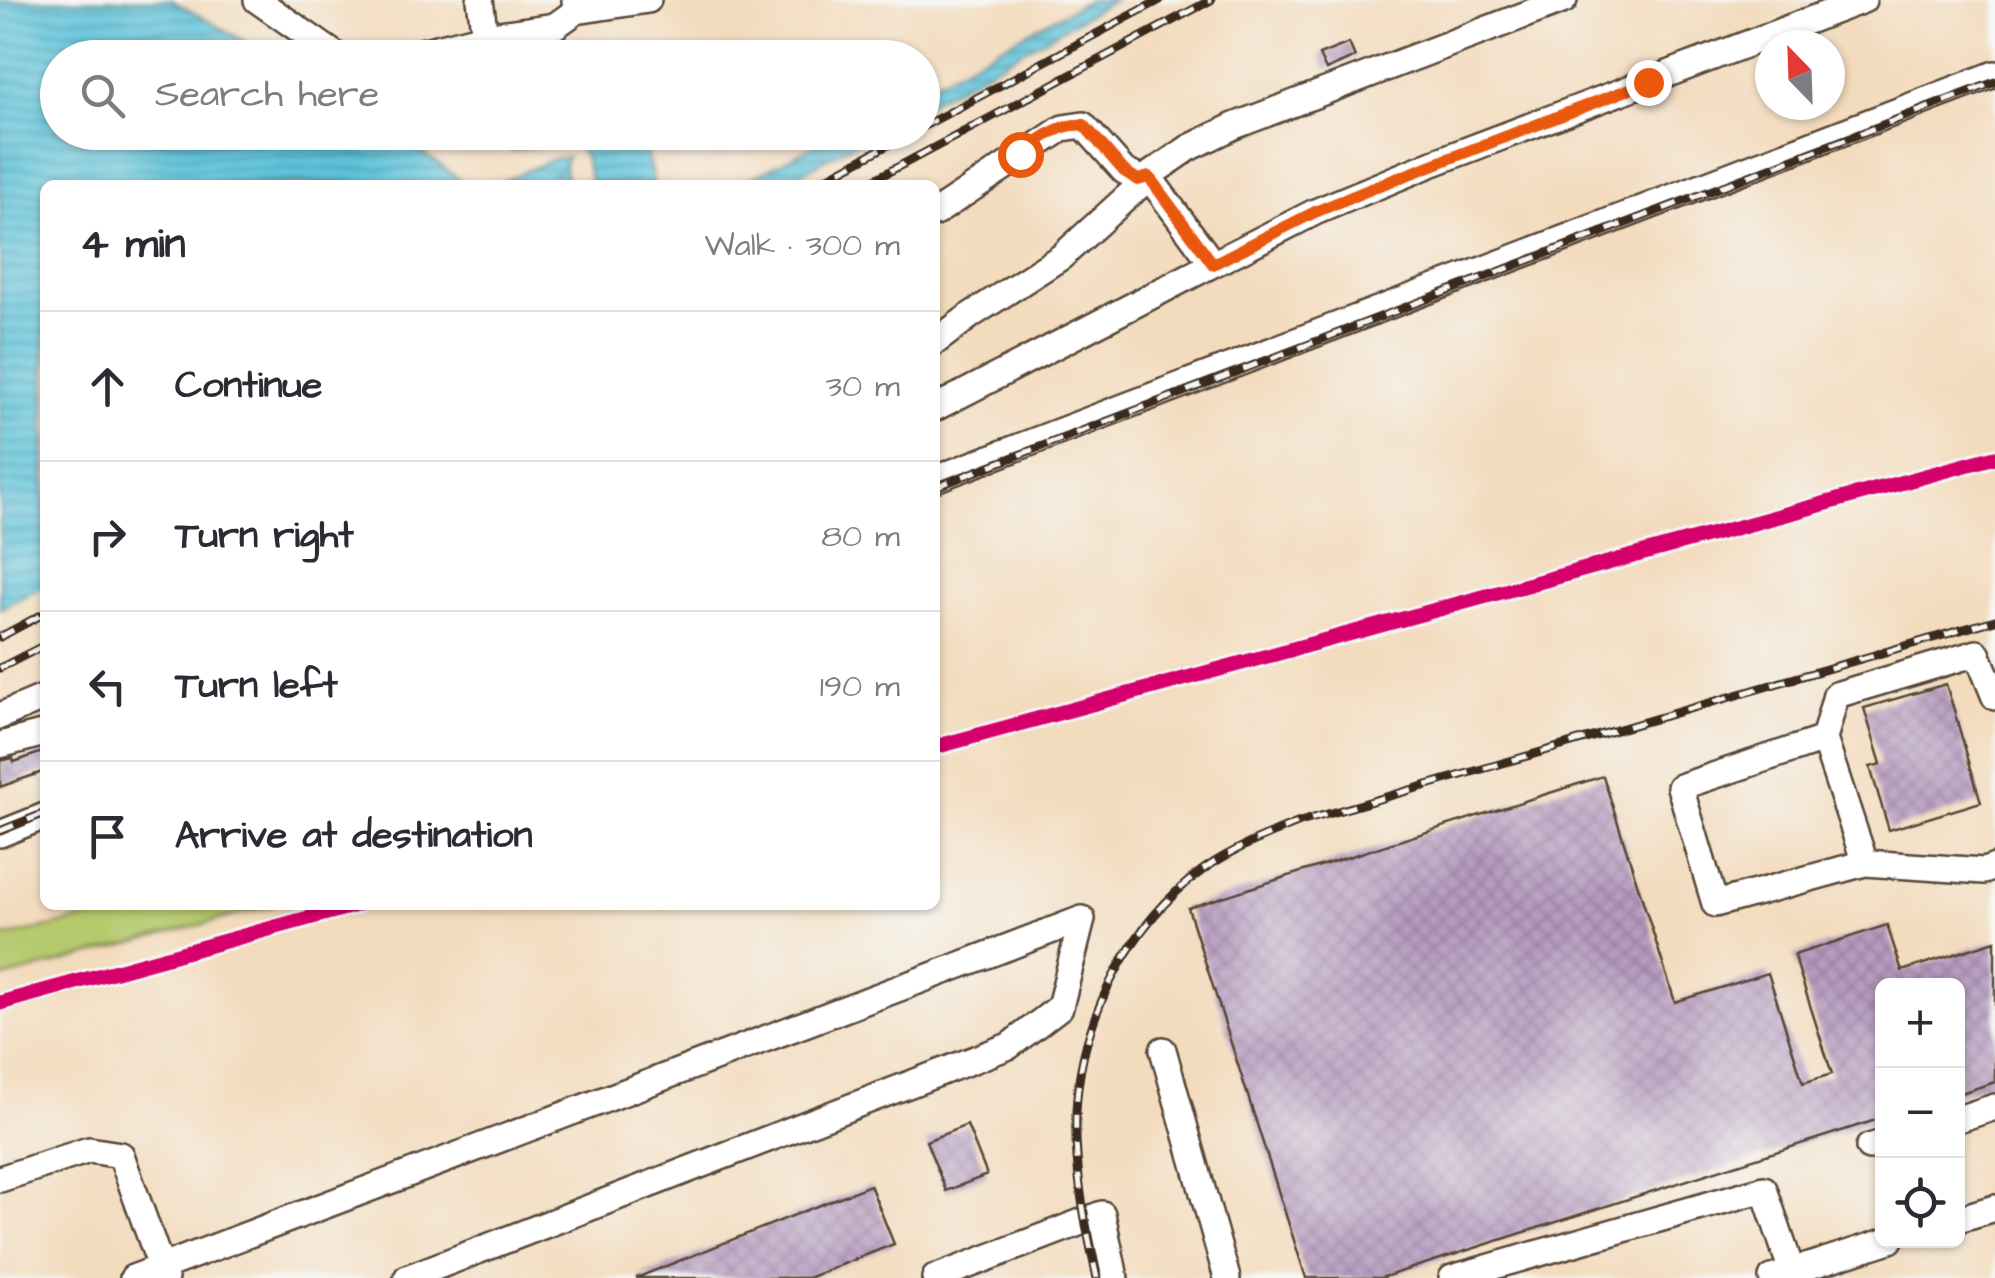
<!DOCTYPE html>
<meta charset="utf-8">
<style>
:root{--surface:#fff;--page:#f7f7f7;--text:#2b2b33;--muted:#7c7c81;--line:#e1e1e2}
body{margin:0;font-family:"Architects Daughter",sans-serif;background:var(--page);color:var(--text)}
.controls{position:absolute;right:30px;bottom:30px;display:grid;overflow:hidden;border-radius:15px;box-shadow:0 2px 8px #0004}
.controls button{width:90px;height:90px;display:grid;place-items:center;padding:0;border:0;border-bottom:2px solid var(--line);background:var(--surface);color:var(--text);font:50px sans-serif}
.compass{position:absolute;left:1755px;top:30px;width:90px;height:90px;border-radius:50%;background:var(--surface);box-shadow:0 2px 8px #0004;rotate:337deg}
.stop{position:absolute;width:30px;height:30px;margin:-22px;border:8px solid #ea580c;border-radius:50%;background:#fff}
.stop.end{background:#ea580c;border-color:#fff;box-shadow:0 2px 10px #0008}
.list{margin:0;padding:0;list-style:none}
h2{display:flex;justify-content:space-between;align-items:center;height:130px;margin:0;padding:0 40px;font-size:42px}
h2 small{font-size:32px;font-weight:400;color:var(--muted)}
.list li{display:grid;grid-template-columns:65px 1fr auto;gap:30px;align-items:center;box-sizing:border-box;height:150px;padding:0 40px;border-top:2px solid var(--line)}
.list b{display:block;font-size:38px;white-space:nowrap}
.list em{font-size:32px;font-style:normal;color:var(--muted)}
.icon{flex:none;width:55px;height:55px;fill:none;stroke:currentColor;stroke-width:2;stroke-linecap:round;stroke-linejoin:round}
.map{position:relative;flex:none;width:1995px;height:1278px;overflow:hidden}
.search{position:absolute;background:var(--surface);box-shadow:0 2px 8px #0004;left:40px;top:40px;width:900px;height:110px;display:flex;align-items:center;gap:25px;box-sizing:border-box;padding:0 35px;border-radius:55px;color:var(--muted);font-size:38px}
.panel{position:absolute;background:var(--surface);box-shadow:0 2px 8px #0004;left:40px;top:180px;width:900px;height:730px;border-radius:15px}
.map>svg:first-child{display:block}
.grass{fill:#b5c96d;stroke:#787a46;stroke-width:2.5}
.water{fill:url(#water-rules);stroke:#4c767c;stroke-width:2.5}
.building{fill:url(#building-cross-hatch)}
.lines{fill:none;stroke-linecap:round;stroke-linejoin:round}
.minor-casing{stroke:#574536;stroke-width:30}
.minor{stroke:#fff;stroke-width:25}
.rail-casing{stroke:#3b2a1e;stroke-width:9}
.rail{stroke:#f6f6f2;stroke-width:5;stroke-dasharray:15;stroke-linecap:butt}
.cycleway-casing{stroke:#f6f6f2;stroke-width:21}
.cycleway{stroke:#d6006c;stroke-width:15}
.route{stroke:#ea580c;stroke-width:12}
</style>
<div class="map">
<svg width="1995" height="1278" viewBox="0 0 1995 1278">
<defs>
<pattern id="water-rules" width="6" height="5" patternUnits="userSpaceOnUse" patternTransform="scale(2.5)"><rect width="6" height="5" fill="#5dc3db"/><path d="M0 2.5h6" fill="none" stroke="#4e9fb1"/></pattern>
<pattern id="building-cross-hatch" width="8" height="8" patternUnits="userSpaceOnUse" patternTransform="scale(2.5)"><rect width="8" height="8" fill="#b69bc1"/><path d="M0 0l8 8M0 8l8-8" fill="none" stroke="#957f9c"/></pattern>
</defs>
<rect width="100%" height="100%" fill="#f6f6f2"/>
<filter id="ink" filterUnits="userSpaceOnUse"><feTurbulence type="fractalNoise" baseFrequency=".01" numOctaves="2"/><feDisplacementMap in="SourceGraphic" scale="20" xChannelSelector="R" yChannelSelector="G"/><feConvolveMatrix kernelMatrix="1 2 1 2 8 2 1 2 1" color-interpolation-filters="sRGB"/></filter>
<filter id="wash" filterUnits="userSpaceOnUse"><feTurbulence type="fractalNoise" baseFrequency=".0048" numOctaves="4" result="noise"/><feDisplacementMap in="SourceGraphic" scale="40" xChannelSelector="R" yChannelSelector="G"/><feGaussianBlur stdDeviation="2.25" result="paint"/><feColorMatrix in="noise" values="0 0 0 0 0 0 0 0 0 0 0 0 0 0 0 0 0 1.4 0 .05"/><feComposite in="paint" operator="in"/></filter>
<g filter="url(#wash)">
<rect width="100%" height="100%" fill="#f3dbbd"/>
<path class="grass" d="M145,905H274L0,979V938Z"/>
<path class="water" d="M0,0H171L248,43L283,57L58,58V132L395,133L468,185H45V585L0,609Z
M1088,0H1114L923,106V88Z
M519,132L642,133L654,185H592L584,157L572,138L515,151L507,149L505,141Z
M838,133H874L779,185H738Z
M567,157L564,165L567,185H561L556,173L540,185H494L553,159Z"/>
<g id="blocks">
<path class="building" d="M1349,43L1355,57L1326,70L1319,55Z
M1946,684L1981,802L1889,830L1870,767L1881,764L1864,708Z
M45,751V771L0,787V761L13,758L14,762Z
M1603,776L1675,1002L1768,973L1803,1083L1832,1074L1794,955L1887,925L1902,971L1995,941V1082L1958,1094V986H1882V1118L1381,1278H1306L1188,908Z
M967,1125L987,1175L946,1191L926,1141Z
M870,1185L894,1244L808,1278H636Z"/>
</g>
</g>
<g filter="url(#ink)">
<use href="#blocks" fill-opacity="0" stroke="#574536" stroke-width="2.5"/>
<g class="lines">
<g class="minor-casing">
<path id="minor" d="M257,0L340,58
M480,0L485,36
M575,0L576,11L648,0
M413,58L417,53L485,36L555,26L576,11
M935,213L1063,128L1083,125L1124,171L1142,180L1189,148L1234,126L1564,0
M935,342L971,315L1061,257L1149,177L1213,264L1315,212L1433,163L1863,0
M935,408L1213,264
M935,479L1995,74
M0,716L45,697
M1824,739L1836,695L1977,653L1995,697
M0,745L45,733
M0,834L45,816
M1865,863L1824,739L1680,787L1715,904L1865,863L1984,871L1995,867
M1163,1050L1227,1278
M1958,1119L1995,1107
M1869,1147L1882,1143
M0,1179L89,1150L121,1155L165,1278
M1958,1219L1995,1208
M133,1278L1082,919
M407,1278L1009,1046L1060,1007L1082,919
M935,1278L1102,1214L1115,1278
M1452,1278L1764,1189L1792,1272
M1772,1278L1890,1240"/>
</g>
<use href="#minor" class="minor"/>
<g class="rail-casing">
<path id="rail" d="M922,127L1160,0
M814,185L912,132
M864,185L1211,0
M935,487L1995,82
M0,637L45,613
M0,668L45,645
M935,747L1995,457
M0,831L45,813
M0,1003L356,905
M1097,1278C1085,1224 1074,1167 1076,1112C1080,1019 1129,924 1204,869C1233,849 1267,835 1300,822L1995,620"/>
</g>
<use href="#rail" class="rail"/>
<g class="cycleway-casing">
<path id="cycleway" d="M935,747L1995,457
M0,1003L356,905"/>
</g>
<use href="#cycleway" class="cycleway"/>
</g>
</g>
<g class="lines" filter="url(#ink)">
<path class="route" d="M1020,154C1039,141 1059,122 1084,125L1124,171L1138,180L1149,177L1213,264L1315,212L1383,184L1648,82"/>
</g>
</svg>
<div class="controls">
<button>+</button>
<button>−</button>
<button><svg class="icon" aria-label="locate" viewBox="0 0 24 24"><circle cx="12" cy="12" r="6"/><path d="M12 2v4M12 18v4M2 12h4M18 12h4"/></svg></button>
</div>
<svg class="compass" viewBox="-18 -18 36 36"><path d="M0-13l5 13h-10z" fill="#e53935"/><path d="M0 13l5-13h-10z" fill="#7c7c81"/></svg>
<div class="stop" style="left:1020px;top:154px"></div>
<div class="stop end" style="left:1648px;top:82px"></div>
<div class="search"><svg class="icon" aria-label="search" viewBox="0 0 24 24"><circle cx="10" cy="10" r="6"/><path d="M15 15l6 6"/></svg>Search here</div>
<section class="panel">
<h2>4 min<small>Walk · 300 m</small></h2>
<ul class="list">
<li><svg class="icon" aria-label="ahead" viewBox="0 0 24 24"><path d="M12 20V5M6 11l6-6 6 6"/></svg><div><b>Continue</b></div><em>30 m</em></li>
<li><svg class="icon" aria-label="right" viewBox="0 0 24 24"><path d="M7 20v-9h11M14 6l5 5-5 5"/></svg><div><b>Turn right</b></div><em>80 m</em></li>
<li><svg class="icon" aria-label="left" viewBox="0 0 24 24"><path d="M17 20v-9H6M10 6l-5 5 5 5"/></svg><div><b>Turn left</b></div><em>190 m</em></li>
<li><svg class="icon" aria-label="arrive" viewBox="0 0 24 24"><path d="M6 21V4h12l-3 4 3 4H6"/></svg><div><b>Arrive at destination</b></div></li>
</ul>
</section>
</div>
